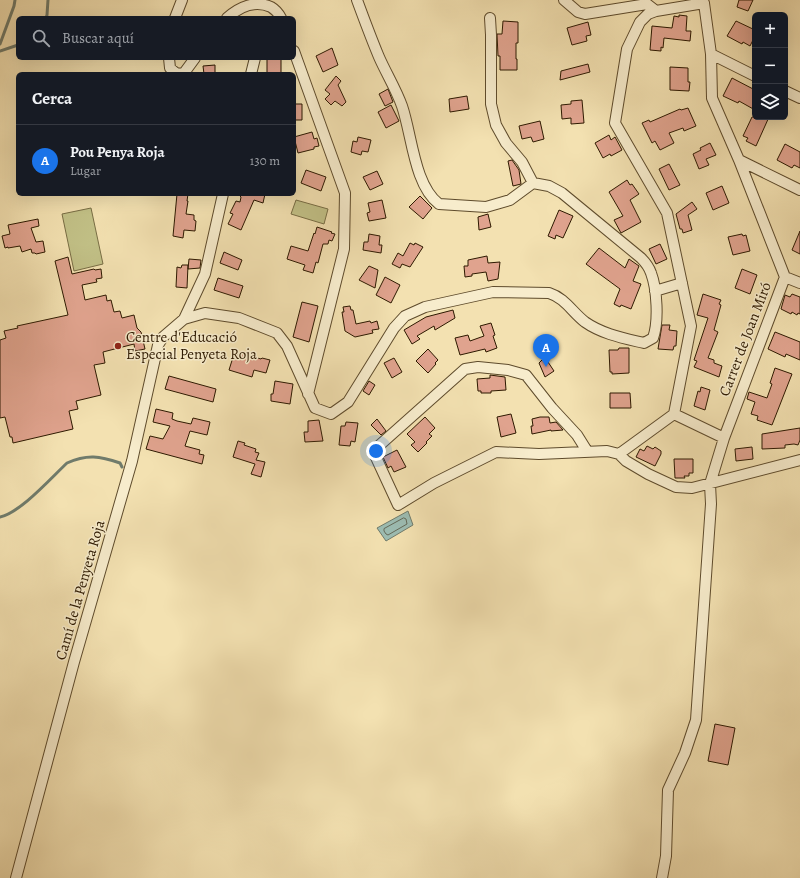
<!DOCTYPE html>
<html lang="es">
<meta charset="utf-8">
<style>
:root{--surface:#171b24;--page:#20242c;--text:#f1f3f6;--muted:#9ea1a6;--line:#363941;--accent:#1a73e8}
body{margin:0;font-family:Alegreya,serif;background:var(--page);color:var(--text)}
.controls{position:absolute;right:12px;top:12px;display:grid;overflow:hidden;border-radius:6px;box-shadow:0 4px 16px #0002}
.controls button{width:36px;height:36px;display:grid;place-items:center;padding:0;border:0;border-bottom:1px solid var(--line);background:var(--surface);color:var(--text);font:20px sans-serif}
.you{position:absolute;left:376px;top:451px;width:14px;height:14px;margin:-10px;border:3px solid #fff;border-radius:50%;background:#1a73e8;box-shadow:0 0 0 6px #1a73e833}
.badge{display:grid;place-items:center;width:26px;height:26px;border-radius:50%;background:var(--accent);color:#fff;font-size:13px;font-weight:700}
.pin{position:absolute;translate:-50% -33px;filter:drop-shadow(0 1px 2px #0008)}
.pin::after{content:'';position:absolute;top:21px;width:14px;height:12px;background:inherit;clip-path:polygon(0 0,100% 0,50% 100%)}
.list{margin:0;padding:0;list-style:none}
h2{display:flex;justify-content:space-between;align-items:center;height:52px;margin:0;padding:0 16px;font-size:17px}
h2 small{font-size:13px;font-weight:400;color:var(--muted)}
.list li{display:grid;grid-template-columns:26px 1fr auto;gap:12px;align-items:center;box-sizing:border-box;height:72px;padding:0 16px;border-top:1px solid var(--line)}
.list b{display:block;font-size:15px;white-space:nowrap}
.list p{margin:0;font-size:13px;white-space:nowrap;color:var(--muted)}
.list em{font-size:13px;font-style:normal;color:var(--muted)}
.icon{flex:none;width:22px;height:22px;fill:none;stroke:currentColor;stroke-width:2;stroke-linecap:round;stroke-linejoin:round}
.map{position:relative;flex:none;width:800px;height:878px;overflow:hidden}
.search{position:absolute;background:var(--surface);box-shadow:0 4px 16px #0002;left:16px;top:16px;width:280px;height:44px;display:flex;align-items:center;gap:10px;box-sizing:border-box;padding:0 14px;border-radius:6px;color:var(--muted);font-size:15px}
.panel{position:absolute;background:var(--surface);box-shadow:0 4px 16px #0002;left:16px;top:72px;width:280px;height:124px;border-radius:6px}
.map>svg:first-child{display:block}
.green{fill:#c2c187;stroke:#786d44}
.water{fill:#9cbcb2;stroke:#707b6b}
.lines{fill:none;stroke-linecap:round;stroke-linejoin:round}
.shore{stroke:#646a59;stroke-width:1}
.stream{stroke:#707b6b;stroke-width:3}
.building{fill:#e0a38e;stroke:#2d1900}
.minor-casing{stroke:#5e4b2c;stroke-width:12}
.minor{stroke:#f7eccc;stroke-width:10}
.poi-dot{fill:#8f2418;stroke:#f7eccc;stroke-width:1.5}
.labels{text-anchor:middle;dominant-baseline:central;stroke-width:3;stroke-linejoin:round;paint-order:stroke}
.poi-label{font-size:15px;fill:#2d1900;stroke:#f7eccc;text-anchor:start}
.street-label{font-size:15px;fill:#2d1900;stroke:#f7eccc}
</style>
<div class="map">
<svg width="800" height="878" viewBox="0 0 800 878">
<rect width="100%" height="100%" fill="#f3e1b1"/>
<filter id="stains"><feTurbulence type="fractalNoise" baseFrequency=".005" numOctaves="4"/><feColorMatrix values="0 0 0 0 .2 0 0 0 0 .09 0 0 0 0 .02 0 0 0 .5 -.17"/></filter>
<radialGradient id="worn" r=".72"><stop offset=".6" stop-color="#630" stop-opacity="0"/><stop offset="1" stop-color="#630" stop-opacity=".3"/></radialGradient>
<path class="green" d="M296,200L328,209L324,224L291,214Z
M91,208L103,264L74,271L62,214Z"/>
<path class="water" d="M408,511L413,525L386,541L377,528Z"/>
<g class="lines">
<path class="shore" d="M404,518L406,519L407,524L388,535L386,534L384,531V529Z"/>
<path class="stream" d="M46,18L47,15L48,0
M0,44L14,6L15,0
M0,51L18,45
M0,517C20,513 51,478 67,463C87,454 100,456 120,463L122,467"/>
</g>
<path class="building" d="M739,0H753L748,11L737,7Z
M679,15L687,16L686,31H691L690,41L664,38L663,48L661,47V51L650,50L652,26L672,28L674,16L679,17Z
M503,21L518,22V43H516V59H517V70H500V56H498L497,34H502Z
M736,21L755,30V36L750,46L743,42L742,44L727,36Z
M588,22L591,35L586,36L587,41L572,45L567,28Z
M332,48L338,65L323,72L316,56Z
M267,58H281V74H267Z
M588,64L590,72L560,80L561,71Z
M215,65V74H204L203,66Z
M670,67L688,68V82H690L689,91L670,90Z
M336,76L341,81L338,85L346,102L342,106L335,101L331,105L325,99L330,94L325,90Z
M732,78L755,90V110L739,101L738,103L723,96Z
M388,89L393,102L385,106L379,94Z
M467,96L469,109L450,112L449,99Z
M582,100L584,123L571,124V118L562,119L561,105L571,104V101Z
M294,104H302V120H294Z
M391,105L399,121L386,128L378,112Z
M688,108L696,126L684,131L683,128L669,133L674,143L660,150L655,141L652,143L642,123L649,120L650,122L680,109L681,110Z
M752,117H769L756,146L746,141L748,138L743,136Z
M540,121L544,139L533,142L531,137L522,139L519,126Z
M312,132L314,139L317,138L319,146L314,147V149L298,153L294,137Z
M609,135L611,140L615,137L622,150L611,156L610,154L603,158L595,143Z
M358,137L371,140L368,152L362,151L361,155L351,152L353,141L357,142Z
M710,143L716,155L706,159L709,165L699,169L693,154L701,150L700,148Z
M785,144L800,152V168L794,165L792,168L777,160Z
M512,160L519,170L521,184L513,186L508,161Z
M669,164L680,185L669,190L659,169Z
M306,170L326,177L321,191L301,183Z
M377,171L383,184L370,190L363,177Z
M627,180L630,185L632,184L639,194L630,200L641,222L621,233L614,220L623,216L609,192Z
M722,186L729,203L713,210L706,193Z
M177,194H188L187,201H188L186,214L194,215V220L196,221L195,231L184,230L183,238L173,236Z
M240,194H265L263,203L254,200L241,230L228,224L233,214L230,213L236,201L240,202L241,197L240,196Z
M420,196L432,208L423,219L409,207Z
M382,200L386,218L369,221L367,213L370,212L368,203Z
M692,202L697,209L688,215L692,230L683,233L682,229H680L676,214Z
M559,210L573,216L563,238L556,235L555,239L548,236Z
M488,214L491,227L479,230L478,217Z
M38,219L39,226L31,228L36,242L43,241L45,252L36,254L35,253H32L31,249L22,252L20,246L8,248V247L5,248L2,236L10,234L8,225Z
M317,227L332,232L331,233L335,234L332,241L329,240L328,244H323L318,263L316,262L313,273L303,270L305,265L287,259L291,246L308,251L314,233L315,234Z
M800,231V254L792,250Z
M369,234L380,236L379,245H382L381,253L363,250L364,242H368Z
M742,234L743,236L746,235L750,251L733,255L728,237Z
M410,243L414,245L415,243L423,247L410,267L402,264L400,268L392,264L398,253L403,256Z
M660,244L667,259L656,264L649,249Z
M599,248L625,268L629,259L639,266L633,281L641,284L631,309L621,305L620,307L614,304L620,289L586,264Z
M224,252L242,260L238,270L220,263Z
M487,256L488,263L500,262L498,279L488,281L486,272L472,274V276L465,277L464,266H468V260Z
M68,257L72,274L94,269L95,270L101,269L102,278L96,279L97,282L82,285L85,300L106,295L107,301L111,300L114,312L120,311L122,318L134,315L137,328L141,332L145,349L135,351L134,344L103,352L105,363L94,365L101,395L76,401L78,409L69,411L73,429L13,443L12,437H10L5,417L0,418V340L6,338L4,331L18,328L17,326L68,315L55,261Z
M189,259L201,260L200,268L188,269Z
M182,265H188L187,288L176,287L177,267L181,268Z
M369,266L378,270L375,288L359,280Z
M742,269L757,275L750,294L735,288Z
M385,277L400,285L391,303L376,295Z
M218,278L243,286L239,298L214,290Z
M703,294L721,300L719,304L721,305L714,330L718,332L708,358L714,360V363L722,366L719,377L694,367L697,361L694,360L708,318L697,315Z
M792,294L800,297V314L798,313L797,315L792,312L791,314L781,309L785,295L790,297Z
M302,302L318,306L309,342L293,337Z
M350,306L351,310H353L356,324L370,321L371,323L377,321L379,329L372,330L373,333L355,337L345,331L342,312H344L343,307Z
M453,310L455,318L435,330L434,326L417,336L420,339L412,344L404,330L426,317Z
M491,323L495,335L493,336L497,348L486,352L485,349L460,355L455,338L468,335L470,341L484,336L480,326Z
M662,325H670L669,330L677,331L676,346H674L673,350L658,349Z
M775,332L800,342V360L786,354L785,357L768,349Z
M619,348H629V373L612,374V372H610L609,350H618Z
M428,349L438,360L435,363L436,364L428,373L416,361Z
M241,353L261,359L262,358L270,360L266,373L254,370L252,377L229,370L234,354L241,356Z
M394,358L402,372L392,378L384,363Z
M543,359L548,362L554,371L545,377L539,363Z
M775,368L792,374L772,425L757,420L758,416L751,414L755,402L747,399L749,392L767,398L772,384L770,383Z
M490,375L505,377L506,390L491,391V393H481V391H478L477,379L490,378Z
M169,376L216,389L213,402L165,389Z
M275,381L293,384L290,404L271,401V394H273Z
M369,381L375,385L369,395L363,391Z
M701,387L710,390L705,410L694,406L698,391L700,392Z
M610,393H630L631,408H610Z
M156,409L173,413L172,419L177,421L191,424L193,418L210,422L207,435L190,431L185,446L200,450L199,454L204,455L202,464L146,449L150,436L163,439L170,426L153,422Z
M511,414L516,433L501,437L497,417Z
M425,417L435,428L429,434L432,436L426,442L427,443L418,452L411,445L415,442L407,434Z
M540,417H549L550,423L556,422L563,430L551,431V430L532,434L531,426H533L532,419Z
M377,419L386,431L381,435L371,425Z
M319,420L323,441L305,442L304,432H308V421Z
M346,422L358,423L355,442L351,441L350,446L339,445L341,426H345Z
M800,428V440L798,445L794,444L785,445V448L762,449V434Z
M238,441L245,443L244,445L256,449L255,452L259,453L256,460L265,462L261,477L251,474L255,464L233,457Z
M647,446L653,449L655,447L661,451V454L655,466L636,457L640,449L644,451Z
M752,447L753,459L736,461L735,449Z
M397,450L406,467L394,472L391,466L388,468L383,457Z
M674,459H693V473H689V476H684L685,478H675Z
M715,724L735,728L728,765L708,761Z"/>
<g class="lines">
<g class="minor-casing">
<path id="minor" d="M357,0C364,19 371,38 379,57C386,73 396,89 402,106C412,135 414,185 439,204L486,207L510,200L533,183
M564,0L578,12L585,14L647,4L656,11L648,14L640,22L627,49L615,123L667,213L691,326L674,414L619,454
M656,11L704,3
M175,18L182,0
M227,18C239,7 255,0 271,7C276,10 278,12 281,18
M294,51L345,193L344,249L308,394
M711,54L755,76
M169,58L170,68L177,74L184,73L195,58
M251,74L255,58
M785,91L800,98
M739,160L800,190
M785,277L800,283
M655,291L682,283
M184,319L205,274L223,194
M674,414L724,438
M587,451L577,435L552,408L526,375L508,370L478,367L465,369L373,451L398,505L434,483L496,452L539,454L607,451L619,454L626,461L648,474L676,487L692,488L800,460
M16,878L74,662L132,461L158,345L163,337L184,319L205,313L239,318L277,333L287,346L315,408L331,414L348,402L394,328L405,316L425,307L493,292L549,293C565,298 572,312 585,322C602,334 623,338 644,343L653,338C659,321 657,289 651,273C649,267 645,262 641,258L562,193L549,186L533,183L522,162L506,143L496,125L491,104V35L490,18
M662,878L666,856L668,790L685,753L696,720L711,504L710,484L724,438L785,277L739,160L712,98L711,54L704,3L702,0"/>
</g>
<use href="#minor" class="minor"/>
</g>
<circle class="poi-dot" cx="118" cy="346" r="4"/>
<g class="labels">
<g class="poi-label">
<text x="126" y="337">Centre d'Educació<tspan x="126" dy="17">Especial Penyeta Roja</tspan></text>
</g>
<g class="street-label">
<text transform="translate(745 339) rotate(-69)">Carrer de Joan Miró</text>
<text transform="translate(80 590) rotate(-74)">Camí de la Penyeta Roja</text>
</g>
</g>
<rect width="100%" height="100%" filter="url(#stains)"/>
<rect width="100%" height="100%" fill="url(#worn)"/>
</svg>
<div class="controls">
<button>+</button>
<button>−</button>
<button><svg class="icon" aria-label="layers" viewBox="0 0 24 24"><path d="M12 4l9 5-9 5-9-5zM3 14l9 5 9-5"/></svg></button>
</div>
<div class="you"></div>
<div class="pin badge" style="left:546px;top:367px">A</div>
<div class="search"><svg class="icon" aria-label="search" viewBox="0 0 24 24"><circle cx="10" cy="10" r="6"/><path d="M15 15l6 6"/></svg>Buscar aquí</div>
<section class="panel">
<h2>Cerca<small></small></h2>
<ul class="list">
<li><span class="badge">A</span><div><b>Pou Penya Roja</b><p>Lugar</p></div><em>130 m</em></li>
</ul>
</section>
</div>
